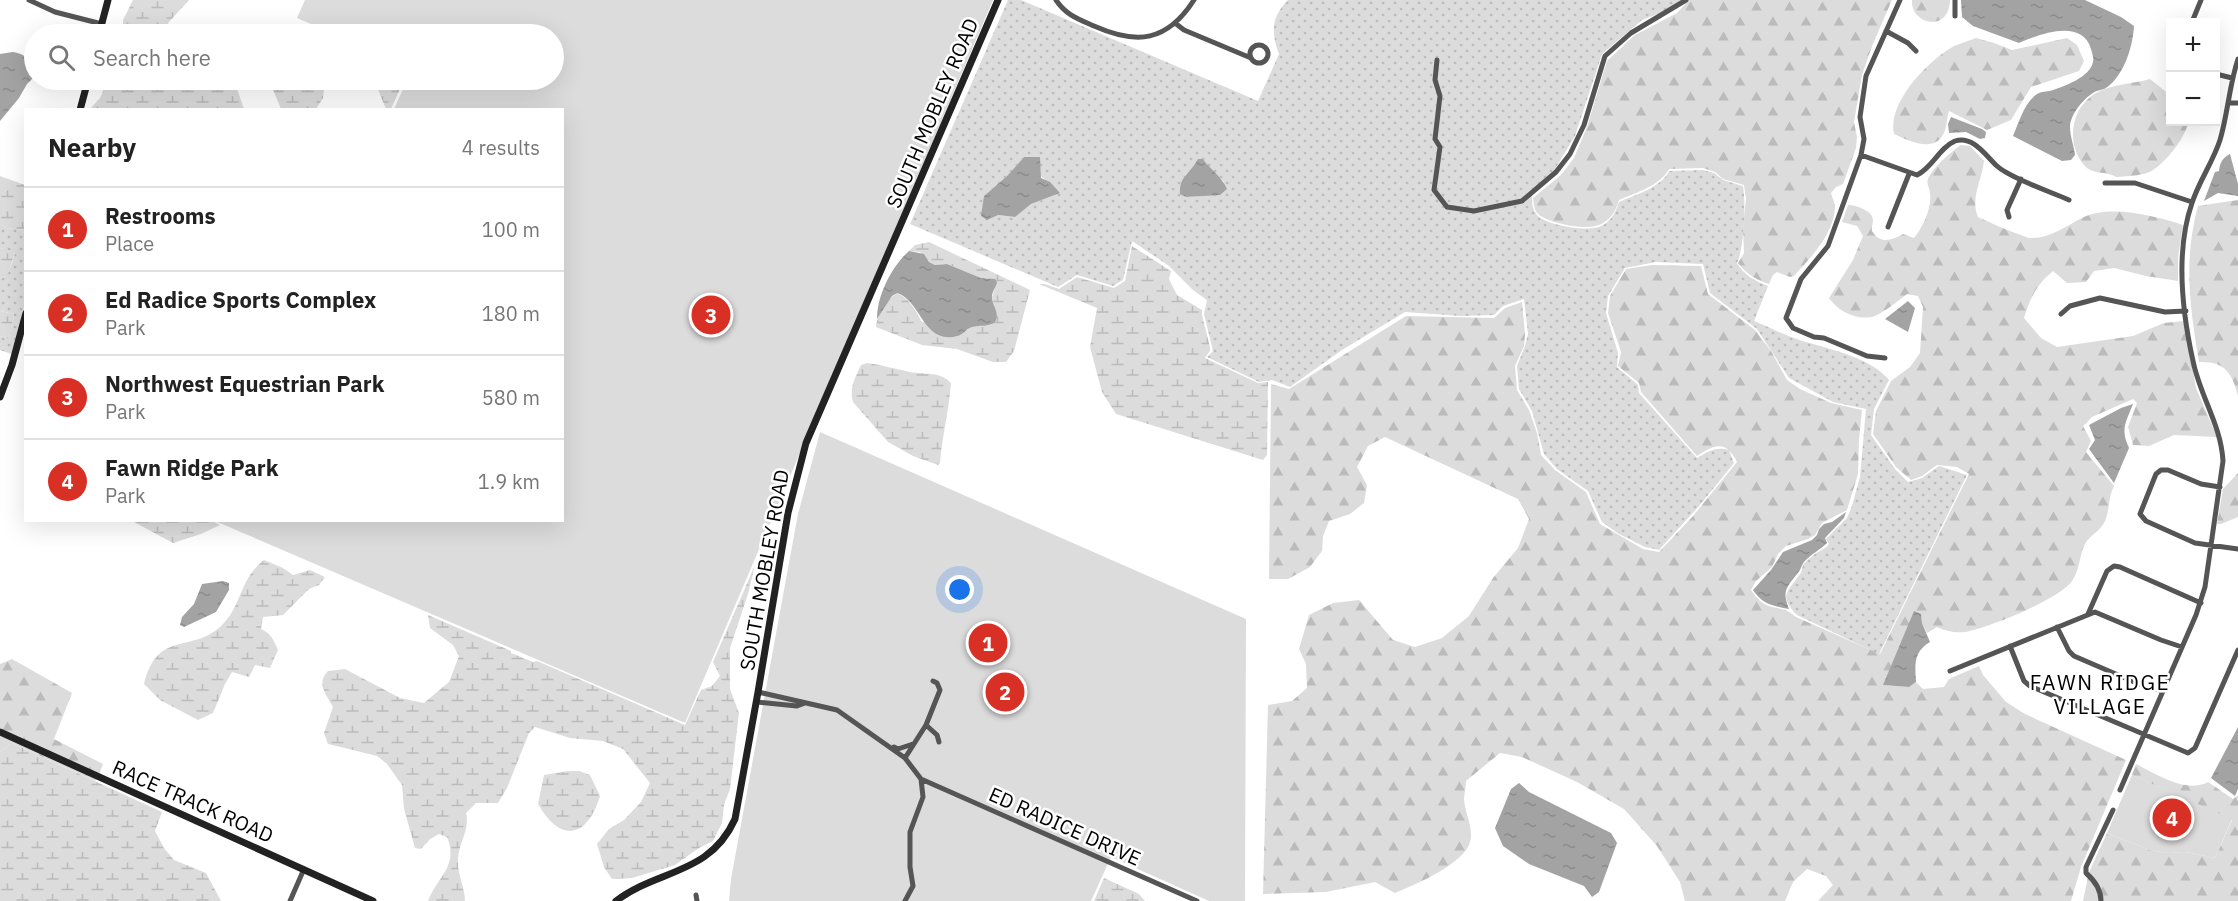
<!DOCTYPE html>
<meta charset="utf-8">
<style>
:root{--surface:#fff;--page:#f2f2f2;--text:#222;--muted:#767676;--line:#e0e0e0;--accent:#d93025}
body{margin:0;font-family:"IBM Plex Sans",sans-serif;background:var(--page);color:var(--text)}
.controls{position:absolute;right:18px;top:18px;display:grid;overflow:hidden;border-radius:0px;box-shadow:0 6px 24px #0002}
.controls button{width:54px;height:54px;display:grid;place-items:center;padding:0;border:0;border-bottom:2px solid var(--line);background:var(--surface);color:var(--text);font:30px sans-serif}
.you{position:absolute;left:960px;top:590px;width:21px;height:21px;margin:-15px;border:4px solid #fff;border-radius:50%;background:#1a73e8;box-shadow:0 0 0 9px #1a73e833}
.badge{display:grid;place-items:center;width:39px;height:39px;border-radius:50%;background:var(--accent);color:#fff;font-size:20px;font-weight:700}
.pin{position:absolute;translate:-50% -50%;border:3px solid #fff;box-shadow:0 2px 6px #0006}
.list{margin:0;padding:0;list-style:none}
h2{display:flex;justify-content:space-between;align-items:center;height:78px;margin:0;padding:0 24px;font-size:26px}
h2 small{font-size:20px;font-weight:400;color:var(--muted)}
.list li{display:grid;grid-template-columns:39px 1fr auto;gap:18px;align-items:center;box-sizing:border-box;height:84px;padding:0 24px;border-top:2px solid var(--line)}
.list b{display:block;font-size:22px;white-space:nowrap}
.list p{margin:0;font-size:20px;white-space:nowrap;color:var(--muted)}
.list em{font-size:20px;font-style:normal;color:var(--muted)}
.icon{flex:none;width:33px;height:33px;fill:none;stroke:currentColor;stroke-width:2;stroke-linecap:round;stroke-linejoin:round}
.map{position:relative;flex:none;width:2238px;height:901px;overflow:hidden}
.search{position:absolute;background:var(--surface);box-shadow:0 6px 24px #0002;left:24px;top:24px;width:540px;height:66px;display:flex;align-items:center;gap:15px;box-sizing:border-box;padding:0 21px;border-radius:33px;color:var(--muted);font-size:22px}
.panel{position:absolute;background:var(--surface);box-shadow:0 6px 24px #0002;left:24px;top:108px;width:540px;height:414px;border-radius:0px}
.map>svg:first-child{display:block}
.grass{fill:url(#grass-dots);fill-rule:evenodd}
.forest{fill:url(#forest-firs)}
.wetland{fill:url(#wetland-marsh)}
.park{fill:#dcdcdc}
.water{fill:url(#water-ripples)}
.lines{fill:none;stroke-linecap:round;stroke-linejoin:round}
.street{stroke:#555;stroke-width:5}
.secondary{stroke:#222;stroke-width:7}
.labels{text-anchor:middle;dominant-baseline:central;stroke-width:5;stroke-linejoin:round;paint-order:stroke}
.street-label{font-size:20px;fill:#000;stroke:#fff}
.neighbourhood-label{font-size:21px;letter-spacing:1.5px;fill:#000;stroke:#fff}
</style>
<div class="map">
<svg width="2238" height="901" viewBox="0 0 2238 901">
<defs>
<pattern id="grass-dots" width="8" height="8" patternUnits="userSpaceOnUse" patternTransform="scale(1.5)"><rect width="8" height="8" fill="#dcdcdc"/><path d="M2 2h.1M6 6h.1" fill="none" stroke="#bbb" stroke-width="1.8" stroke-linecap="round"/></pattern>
<pattern id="forest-firs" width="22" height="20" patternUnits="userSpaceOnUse" patternTransform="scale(1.5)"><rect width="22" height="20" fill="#dcdcdc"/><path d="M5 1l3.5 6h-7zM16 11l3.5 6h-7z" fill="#bbb"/></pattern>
<pattern id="wetland-marsh" width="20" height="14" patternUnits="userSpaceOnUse" patternTransform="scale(1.5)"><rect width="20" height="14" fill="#dcdcdc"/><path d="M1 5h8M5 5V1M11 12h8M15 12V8" fill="none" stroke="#bbb"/></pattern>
<pattern id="water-ripples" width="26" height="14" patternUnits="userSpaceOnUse" patternTransform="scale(1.5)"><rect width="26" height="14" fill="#a3a3a3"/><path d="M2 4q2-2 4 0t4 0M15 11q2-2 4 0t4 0" fill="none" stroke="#8b8b8b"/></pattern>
</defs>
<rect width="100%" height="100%" fill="#fff"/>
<path class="grass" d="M1008,0H1021L1258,101L1279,54C1271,33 1271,17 1288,0H1682L1668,10L1642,20L1602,54L1575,136L1555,169L1532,190C1532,200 1531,210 1539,217C1551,226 1591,233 1603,225C1612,220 1616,211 1619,202C1635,195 1662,187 1669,171L1703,170L1714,173L1723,180L1743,186C1746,203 1744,249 1737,263C1743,274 1756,282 1768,286L1754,321C1771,328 1788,337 1806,342C1830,349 1873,359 1889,380L1874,409L1871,435L1895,469L1908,482L1922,478L1939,466L1967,475L1879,654L1797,615C1778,596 1788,591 1800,574C1802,572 1802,568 1803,565C1805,562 1811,557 1814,555C1819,550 1825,550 1829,544L1826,539L1847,518L1852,506L1860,477L1866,409L1833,402L1789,378L1757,329L1710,293L1703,264L1656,262L1625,268L1608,296L1606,313L1618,353L1617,367L1638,385L1639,393L1697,458C1707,452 1716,446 1729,450L1734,463L1700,505L1659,550L1645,547L1619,534L1602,522L1588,491L1557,469L1544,454L1532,411L1519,389L1517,366L1525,346L1528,334L1524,299L1503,306L1494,315L1461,316L1405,312L1342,350L1290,387L1272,380L1259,382L1207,357L1213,351L1204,314L1207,300L1193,290L1169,266L1132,241L1123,280L1113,286L1077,275L1058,287L910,224ZM1024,157C1036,171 1047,182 1060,193L1031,204L1015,217L998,215L984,196L1007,176ZM1203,159L1211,170L1224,182L1199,196L1186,197L1185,175Z
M0,224L6,228L25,230V303L12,354L0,350V336L9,339L14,314L0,311V279C10,275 12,262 15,253L0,248Z"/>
<path class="forest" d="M1689,0H1892L1872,46L1862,75L1854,122L1857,137L1856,148L1843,184L1836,187L1831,193C1832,197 1835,203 1835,207C1834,234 1811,257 1794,276L1790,277L1777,272L1773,275L1769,284C1758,281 1745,273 1738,263L1744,253L1743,228L1746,199L1744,185L1723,179L1715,172L1703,168L1669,169C1660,186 1635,193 1619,200C1616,210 1612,218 1603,223C1590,232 1552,224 1539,215C1534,211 1534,204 1533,198L1561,175L1574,158L1587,127L1607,61L1635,35L1677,13Z
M1912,0H1950C1949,34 1910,24 1912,0Z
M1976,38L1994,43L2012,50L2067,38L2077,45L2084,61L2079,71L2031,87L2011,120L1987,130L1949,111C1947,117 1947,124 1945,130C1937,155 1909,141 1894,134C1887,102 1929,60 1954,46C1961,43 1969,41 1976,38Z
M2150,79L2170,95V122H2188C2186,137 2167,161 2153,170C2145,176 2127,176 2116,177C2106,170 2092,176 2083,164C2066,142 2071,107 2096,93C2112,84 2132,84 2150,79Z
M1961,145L1970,146L1984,161C1982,180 1970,198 1978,217C1986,221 2023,237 2030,238C2049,239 2066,226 2082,218C2110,204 2155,216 2183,225L2178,258V281L2146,276L2114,268L2094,271L2086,282L2067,283L2053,271C2037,284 2030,298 2024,318L2041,338L2057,347L2133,336L2164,323L2184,321L2196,388L2217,437L2174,435L2149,446L2133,445L2128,427L2137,403L2133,399L2092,417L2083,426L2091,441L2086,452L2114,486C2108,498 2110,509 2105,521C2101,530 2092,534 2086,542C2079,553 2081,568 2072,581C2060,599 1986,629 1964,632C1955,633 1945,631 1937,627L1927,633L1922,623L1921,614L1883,685L1909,687L1916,682L1923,689L1944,687L1949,679L1979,666L1983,675L2006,702L2025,714L2126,760L2081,867L2071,901H1818L1833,885L1826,876L1807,869L1793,882L1785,901H1685L1680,882L1657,846L1624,809L1577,782L1522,757L1500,753L1466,781C1466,787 1464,794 1464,800C1465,813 1474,829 1470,842C1465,863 1415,885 1395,893L1375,882L1326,892L1263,894L1268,705L1292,701L1307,688L1306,664L1299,649L1309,615L1333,603L1359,600L1393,640L1415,647L1442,638L1469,616L1493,578L1518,548L1529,519L1518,499L1385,437L1368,446L1357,467L1367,485L1364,503L1350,514L1329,521L1323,536L1322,551L1310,567L1288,579H1269L1271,384L1289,389L1406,316L1494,318L1505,308L1522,302L1525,334L1524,346L1515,366L1517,390L1529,410L1537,433L1541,455L1555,470L1586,492L1600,524L1643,549L1659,552L1693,516L1737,462C1726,440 1715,444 1697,456L1641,392L1639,383L1618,366L1621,352L1608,313L1610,296L1626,269L1652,265L1701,266L1708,294L1755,330L1771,351L1787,380L1800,389L1831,403L1862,410L1859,440L1858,474L1847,510L1822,523L1815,535L1808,539L1786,546L1778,554L1772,567L1756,581L1751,590C1768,616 1779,601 1796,617L1880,654L1969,474L1957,467L1937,465L1922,476L1911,480L1896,467L1873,434L1876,411L1891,381L1910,367L1920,353L1923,307L1918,296L1907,294C1899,300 1880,316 1871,317C1855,320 1838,311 1829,298L1853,260L1863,236L1857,226L1842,222L1848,205C1856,205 1873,211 1873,220C1873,224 1871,227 1872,231C1880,244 1891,241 1903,234L1914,238C1923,227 1932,208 1930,193C1930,188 1926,185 1928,179C1931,169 1952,151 1961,145Z
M2238,200V396C2232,372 2224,361 2199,362C2190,307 2183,261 2198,206Z
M2238,473V517L2221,524H2217L2223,489Z
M12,659L72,693L54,739L103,764L99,774L0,729V664Z
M0,734L97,778L95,781L12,743L0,752Z
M2136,764C2156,774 2187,794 2208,782L2233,799L2238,795V901H2083L2089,872L2107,833L2150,850L2168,853L2186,852L2215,858L2232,820L2132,775Z"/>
<path class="wetland" d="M133,0H189L169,22L164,32L157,34H129L123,27V20Z
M108,80H234L244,109H90L100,98Z
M269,80H324L325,82L323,98L316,109H281Z
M374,80H404L391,109H386Z
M0,176L25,185V230L6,228L0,224Z
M929,242L1030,290L1014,351L1006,362H993L957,349L922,345L876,327C877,316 887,299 897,293C909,298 916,310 921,321L960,335L973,326L990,325L997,316L992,297L995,288L989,278H981L947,264L935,265L929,262L920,252L909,251L915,245Z
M1132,246L1171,271L1169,279L1177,295L1202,310V315L1210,347V351L1205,358L1258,383L1268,382L1267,455L1263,460L1116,414L1102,392L1090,347L1097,308L1039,284H1045L1059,289L1077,277L1114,288L1125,281Z
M0,248L15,252L8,274L0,279Z
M0,311L14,314L9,339L0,336Z
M867,363C882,365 896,369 910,372C925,375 940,371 951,383C949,411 942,436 940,463L938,465L913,456L888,442L853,402C849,388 855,378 861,365Z
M132,521H213L220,525L201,534L173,543Z
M264,560L283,568L293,575L310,570L325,577L319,585L309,589L283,615L263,617L261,629C271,633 274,641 278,650L270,668L255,665L249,677L232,672L225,684L213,713L198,720L160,700L144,684C158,629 191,654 221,626C242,607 239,579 264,560Z
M755,565L748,594L730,648V689L739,713L730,789L724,805L722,823L713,841L699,848L675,865L632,878L612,879L604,867L597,844L609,829L624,820L641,802L650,783L623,749L603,741L570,738L535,727L529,733L507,788L498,803H476L466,813C470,831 459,841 458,859C457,874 465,887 465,901H428C437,877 459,866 447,837L439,834L430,839L421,849L415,848L404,809L402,785L387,764L377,756L328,744L324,733L333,707C326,694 316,683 328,671L345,669L400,698L424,703L449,682L459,656L453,645L430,628L428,615L511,651V653L533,662L537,661L685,725L701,690L712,686L720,676L713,662Z
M12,743L162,812L155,831L164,848L174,860L206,873L221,901H0V752Z
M568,771H579L590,775L600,796C587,839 560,843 538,804L544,775Z
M1104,878L1139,894L1145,901H1094Z"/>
<path class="park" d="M305,0H993L685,723L215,521L562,520V110L394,109L407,80H554V34H334L297,18Z
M820,432L1246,619L1245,901H1209L1111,857L1091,901H729L731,879L798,514Z
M2132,775L2232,819L2215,858L2186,852L2168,853L2150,850L2107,833Z"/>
<path class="water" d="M1961,0H2085L2121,17L2134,26C2133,46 2124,76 2106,88C2102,90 2097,90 2093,93C2083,99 2070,115 2070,127C2070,136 2074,146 2075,155L2071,160L2062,161L2013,136C2019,122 2025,100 2039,93C2043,91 2049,92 2053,90C2065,86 2090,77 2093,62C2094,58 2092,53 2091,49C2082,18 2040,34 2019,43L1973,26L1962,17Z
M13,52C28,55 34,61 34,77L27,84L19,98L0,121V54Z
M1951,117L1982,129L1986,132L1985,138L1980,139L1966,132L1949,133L1948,124Z
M2230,154L2238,184V196L2218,193L2204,201L2215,172L2219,171C2220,163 2222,158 2230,154Z
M1024,157H1040L1041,178L1050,182L1060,193L1031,204L1015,217L998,215L987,220L981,216L984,196L1007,176Z
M1198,159H1203C1210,169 1222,177 1227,189L1220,195L1186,197L1180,194C1179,176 1190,174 1198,159Z
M909,251L924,254L929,262L935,265L947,264L981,278L995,279L997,283C996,286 993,291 992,295C991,304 1001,314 995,322C990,327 979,325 972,327C966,329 963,335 957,336C923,345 921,300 897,293L892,296L877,319C877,295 892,266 909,251Z
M1908,301L1915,308L1908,332L1885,319Z
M2133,404C2126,422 2120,429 2129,448L2114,483L2089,449L2095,440L2089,425L2121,408Z
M1846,512L1844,518L1825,538L1827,543C1820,550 1811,554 1804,562C1801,566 1801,570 1797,574C1786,588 1782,591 1789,609C1773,606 1762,604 1753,590L1771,570L1783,552L1812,540L1817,535L1819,529L1824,524L1832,522Z
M223,581L229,583V590L216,612L184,627L180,625L182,617L194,604L202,584Z
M1914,611L1921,614L1922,623L1930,642C1913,652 1915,665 1916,682L1909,687L1883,685Z
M2238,727V789L2235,796L2211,778Z
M1519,783L1529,792L1611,833L1617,843L1599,892L1592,897L1584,886L1529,864L1503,846L1495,828L1511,789Z"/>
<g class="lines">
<path class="street" d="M29,0L55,12L102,24
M1056,0C1066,15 1078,19 1094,26C1137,45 1167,42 1194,0
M1955,0V16
M2192,22L2201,0
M1175,23L1184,30L1251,58
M1886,31L1908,43L1916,51
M1250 54a9 9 0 1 1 18 0a9 9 0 1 1-18 0Z
M1437,60L1435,80L1440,96L1435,139L1440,147L1434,190L1447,207L1474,211L1522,201L1556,172L1570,154L1584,125L1605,56L1631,33L1686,0
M2216,74L2232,78
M2228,103H2238
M1861,155L1917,175C1933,167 1939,148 1955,141C1973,135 1986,156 1997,166C2010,178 2051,192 2069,200
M2105,183H2135L2192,202
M2009,217L2007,210L2021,179
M1888,227L1909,174
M2061,314L2070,306L2100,298L2165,312L2186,311
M1885,358L1867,356L1824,338L1814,337L1793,328L1786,318L1801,279L1828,246L1861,155L1864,139L1860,117L1866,76L1900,0
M2220,487L2201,484L2168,470H2161L2156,474L2140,514L2146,521L2195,543L2238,549
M2088,614L2107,571L2114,566L2120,567L2201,603
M2057,627L2069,651L2074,656L2139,684L2163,691
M2010,646L2024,681L2030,686L2188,753L2195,748L2238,650
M1950,671L2095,612L2161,640L2182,647
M758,692L837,710L905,758L921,779L923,797L910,832V867L913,886L905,901
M757,702L797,706L805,703
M926,725L937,735L939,742
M894,747L898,749L913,744
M905,758L926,725L940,690L937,683L933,681
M921,779L1197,901
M2120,790L2196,615L2205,587L2223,461C2221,425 2200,396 2193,361C2182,311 2175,252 2192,203C2199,181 2213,162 2220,140C2228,113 2229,86 2238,59
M696,895L697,901
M290,901L304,869
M2101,901C2101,890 2094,880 2086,873V867L2113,810"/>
<path class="secondary" d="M99,34L108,0
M80,110L88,80
M0,397L12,365L26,313
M0,732L373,901
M616,901C658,869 710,875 735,819L758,692L788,513L806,443L998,0"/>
</g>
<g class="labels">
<g class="street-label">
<text transform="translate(932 113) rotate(-67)">SOUTH MOBLEY ROAD</text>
<text transform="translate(764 570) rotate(-80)">SOUTH MOBLEY ROAD</text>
<text transform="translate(193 801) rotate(24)">RACE TRACK ROAD</text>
<text transform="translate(1065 826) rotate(24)">ED RADICE DRIVE</text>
</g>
<g class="neighbourhood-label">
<text x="2100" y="682">FAWN RIDGE<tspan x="2100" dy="24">VILLAGE</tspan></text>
</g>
</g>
</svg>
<div class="controls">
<button>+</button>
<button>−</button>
</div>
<div class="you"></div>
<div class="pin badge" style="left:988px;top:643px">1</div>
<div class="pin badge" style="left:1005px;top:692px">2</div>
<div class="pin badge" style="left:711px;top:315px">3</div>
<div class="pin badge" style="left:2172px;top:818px">4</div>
<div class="search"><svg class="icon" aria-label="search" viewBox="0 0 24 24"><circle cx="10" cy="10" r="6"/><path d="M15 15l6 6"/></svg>Search here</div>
<section class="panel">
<h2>Nearby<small>4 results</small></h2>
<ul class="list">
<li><span class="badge">1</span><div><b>Restrooms</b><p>Place</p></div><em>100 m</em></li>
<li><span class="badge">2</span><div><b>Ed Radice Sports Complex</b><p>Park</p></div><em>180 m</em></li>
<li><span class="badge">3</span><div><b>Northwest Equestrian Park</b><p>Park</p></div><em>580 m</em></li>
<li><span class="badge">4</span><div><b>Fawn Ridge Park</b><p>Park</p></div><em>1.9 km</em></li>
</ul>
</section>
</div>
